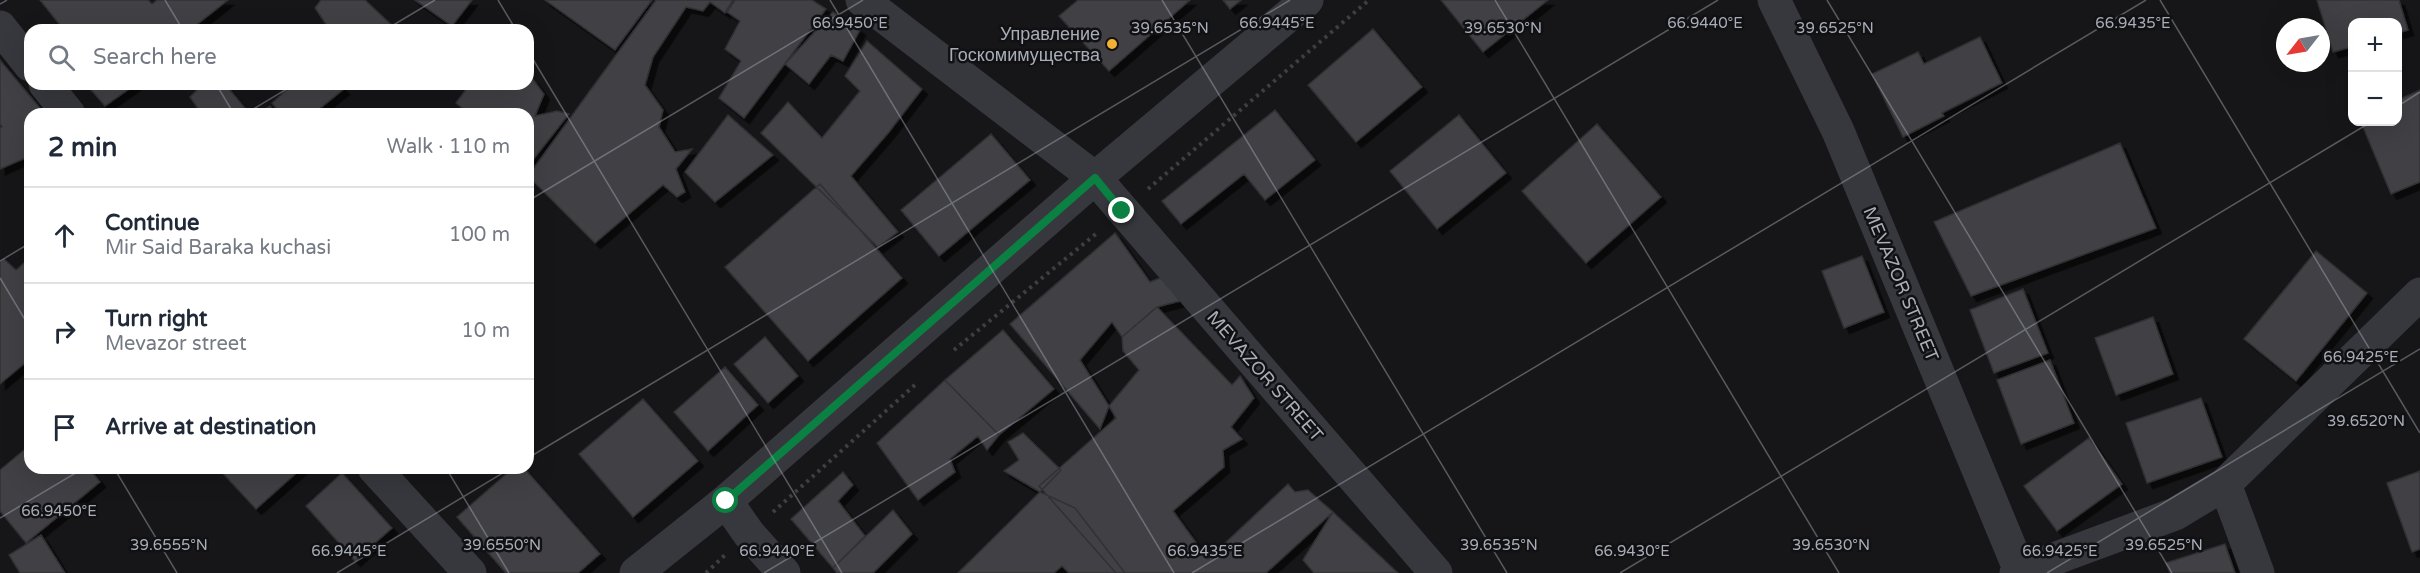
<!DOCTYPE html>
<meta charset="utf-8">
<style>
:root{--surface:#fff;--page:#f2f2f3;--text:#1f2937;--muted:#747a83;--line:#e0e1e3}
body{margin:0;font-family:"Varela Round",sans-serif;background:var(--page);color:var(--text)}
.controls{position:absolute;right:18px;top:18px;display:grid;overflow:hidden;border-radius:12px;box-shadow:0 6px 24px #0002}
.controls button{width:54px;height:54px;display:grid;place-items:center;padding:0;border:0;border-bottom:2px solid var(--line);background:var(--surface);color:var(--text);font:30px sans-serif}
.compass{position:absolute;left:2276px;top:18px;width:54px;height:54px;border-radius:50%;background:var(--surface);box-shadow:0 6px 24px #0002;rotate:239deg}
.stop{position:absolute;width:18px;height:18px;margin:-14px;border:4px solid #0b8043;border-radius:50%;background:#fff}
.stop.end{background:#0b8043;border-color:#fff;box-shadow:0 2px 6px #0008}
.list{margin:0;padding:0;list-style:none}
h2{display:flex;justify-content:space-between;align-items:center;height:78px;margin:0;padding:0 24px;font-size:26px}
h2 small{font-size:20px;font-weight:400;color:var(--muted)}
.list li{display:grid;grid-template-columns:39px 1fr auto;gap:18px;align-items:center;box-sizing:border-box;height:96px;padding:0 24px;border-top:2px solid var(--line)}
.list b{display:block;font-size:22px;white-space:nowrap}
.list p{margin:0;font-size:20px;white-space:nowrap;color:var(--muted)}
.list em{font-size:20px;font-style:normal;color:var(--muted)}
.icon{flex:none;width:33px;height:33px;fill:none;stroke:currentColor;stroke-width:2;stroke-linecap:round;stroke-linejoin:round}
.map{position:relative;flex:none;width:2420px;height:573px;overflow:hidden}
.search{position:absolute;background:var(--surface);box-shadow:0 6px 24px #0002;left:24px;top:24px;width:510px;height:66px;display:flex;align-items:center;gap:15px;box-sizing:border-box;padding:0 21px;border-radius:18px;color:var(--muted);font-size:22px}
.panel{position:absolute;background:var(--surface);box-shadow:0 6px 24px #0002;left:24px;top:108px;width:510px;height:366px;border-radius:18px}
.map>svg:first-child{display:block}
.building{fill:#404145;stroke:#303034;stroke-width:1.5;filter:url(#shadow)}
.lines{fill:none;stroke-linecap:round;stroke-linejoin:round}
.path{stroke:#3d3f44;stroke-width:4;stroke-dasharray:3 4.5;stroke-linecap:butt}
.minor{stroke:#37383d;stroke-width:33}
.route{stroke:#0b8043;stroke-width:8}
.ticks{fill:none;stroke:#a8adb8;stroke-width:1.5;stroke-opacity:0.45}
.poi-dot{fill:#f2b134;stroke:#111113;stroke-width:2}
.labels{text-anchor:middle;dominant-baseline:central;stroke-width:5;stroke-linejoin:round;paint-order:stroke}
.poi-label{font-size:18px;fill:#a8adb8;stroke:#111113;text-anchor:end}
.street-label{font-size:18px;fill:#a8adb8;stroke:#111113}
.ticks-label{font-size:15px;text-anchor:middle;fill:#a8adb8;stroke:#111113;stroke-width:5;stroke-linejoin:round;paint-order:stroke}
</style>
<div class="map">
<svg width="2420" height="573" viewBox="0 0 2420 573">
<defs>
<filter id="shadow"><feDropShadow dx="5.5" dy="5.5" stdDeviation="0" flood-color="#0009"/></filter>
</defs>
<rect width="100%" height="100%" fill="#161618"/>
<path class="building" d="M40,0H148L152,4L157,0H228L190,30H64Z
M321,0H365L397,30H330L315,8Z
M415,0H472L452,26Z
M545,0H652L615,50Z
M656,0H733L725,13L710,2L703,11L686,7L653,57L645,85L663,110L659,127L675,152L692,149L676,169L685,192L677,197L663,185L595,243L528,176Z
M735,0H812L826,9L744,118L719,98L741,61L725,49L740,21L727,12Z
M1078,0H1190L1109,71L1059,16Z
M1223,0H1241L1230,9Z
M1441,0H1548L1483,52Z
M2317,0H2399L2408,30L2398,33V22H2352V47L2333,52Z
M833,12L860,30L843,61L831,55L809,84L785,64Z
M1373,29L1422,87L1356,142L1308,85Z
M1980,37L2002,83L1942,113L1944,116L1903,137L1872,74L1918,52L1924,64Z
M867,41L922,89L889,132L851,176L898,232L878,247L761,133L788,102L822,138L860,91L845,76Z
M0,60L45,114H30V156L0,169V128L2,127L0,124Z
M528,78H532L544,94L535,116L557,111L569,114L529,165L528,114H469L456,103L470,84H503V89L510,84H528Z
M86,84H136L105,106Z
M203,84H225L250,114H196L199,110L190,97Z
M293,84H339L344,89L313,114H281L272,103Z
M2420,90V182L2391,194L2361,122H2398V100Z
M270,106L275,114H257Z
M1275,110L1315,160L1265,200L1244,174L1181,224L1162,201Z
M728,115L773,155L715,202L685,172Z
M1459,115L1506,173L1437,229L1390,171Z
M1597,124L1661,197L1586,263L1522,191Z
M991,134L1030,180L939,256L901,210Z
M2120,143L2156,228L1971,296L1934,222Z
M820,184L902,278L808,361L725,267Z
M1115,233L1150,282L1163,277L1180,301L1157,307L1122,337L1112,322L1080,360L1109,406L1100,429L1010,324Z
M2316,251L2367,293L2296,381L2244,339Z
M1862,256L1884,312L1844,328L1822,271Z
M30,258V359L0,384V262L4,259L16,270Z
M2023,289L2048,353L1994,373L1970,310Z
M1157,307L1232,385L1240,376L1254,398L1231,427L1242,439L1223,450L1224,467L1173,511L1208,559L1288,484L1295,492L1308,490L1333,512L1266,573H1116L1039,486L1116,418L1109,406L1139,370L1123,351L1122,337Z
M2153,317L2173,374L2116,395L2095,338Z
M1003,330L1054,389L999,435L945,380Z
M765,337L798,376L768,403L734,364Z
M2050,360L2074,423L2021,444L1997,380Z
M725,367L758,405L708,451L674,412Z
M945,380L999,435L987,450L978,436L950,459L955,472L918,500L877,443Z
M2201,398L2222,457L2147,483L2126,423Z
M643,399L698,461L633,517L579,454Z
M1023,433L1061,470L1040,492L1004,471L1019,460L1008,442Z
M2089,438L2122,484L2057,531L2024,486Z
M30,445V468H89L100,482L26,543L0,511V470Z
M218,468H302L256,509Z
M513,468H524L600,554L578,573H506L457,517Z
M2420,471V549L2412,552L2387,483Z
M843,472L853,485L838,501L865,536L833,568L791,519Z
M342,473L392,528L355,561L306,506Z
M1040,492L1075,508L1125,573H1069L1062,566L1054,573H958Z
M893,510L912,534L873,573H837L833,568Z
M1333,512L1398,573H1314L1303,560Z
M41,535L65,573H20L9,555Z
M2225,544L2235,573H2170L2166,563Z"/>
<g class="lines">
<path class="path" d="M1148,189L1369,0
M954,350L1097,233
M773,512L917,383
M706,573L725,555"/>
<path class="minor" d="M862,0L1095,178L1436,573
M1774,0L1838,131L2020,571
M0,27L30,65
M45,84L69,114
M374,468L470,573
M2225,484L2258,573
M726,501L749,534L784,573
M636,573L726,501L1095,178L1307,0
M2016,573L2175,514L2225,484L2420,294"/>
</g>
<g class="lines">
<path class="route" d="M726,501L1095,178L1122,211"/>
</g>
<path class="ticks" d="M165,0L183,30M498,0L516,30M830,0L1174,573M1162,0L1507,573M1495,0L1839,573M1827,0L2172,573M2160,0L2420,433M0,4L7,0M385,30L435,0M528,51L842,573M216,84L234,114M2398,106L2420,92M245,114L295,84M528,201L863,0M0,261L30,243M0,278L30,328M528,458L1290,0M114,468L177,573M446,468L509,573M0,518L84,468M337,573L511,468M764,573L1718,0M1192,573L2146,0M1620,573L2371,122M2047,573L2420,349"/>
<circle class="poi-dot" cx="1112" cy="44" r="6"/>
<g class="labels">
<g class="poi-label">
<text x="1100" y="34">Управление<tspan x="1100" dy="21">Госкомимущества</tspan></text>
</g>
<g class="street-label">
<text transform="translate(1901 284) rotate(67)">MEVAZOR STREET</text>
<text transform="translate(1265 376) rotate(49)">MEVAZOR STREET</text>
</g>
</g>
<g class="ticks-label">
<text x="1277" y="28">66.9445°E</text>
<text x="850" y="28">66.9450°E</text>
<text x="1705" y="28">66.9440°E</text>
<text x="2133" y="28">66.9435°E</text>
<text x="1170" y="33">39.6535°N</text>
<text x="1503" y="33">39.6530°N</text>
<text x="1835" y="33">39.6525°N</text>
<text x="2361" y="362">66.9425°E</text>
<text x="2366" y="426">39.6520°N</text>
<text x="59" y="516">66.9450°E</text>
<text x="169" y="550">39.6555°N</text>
<text x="502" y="550">39.6550°N</text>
<text x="1499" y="550">39.6535°N</text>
<text x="1831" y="550">39.6530°N</text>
<text x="2164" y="550">39.6525°N</text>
<text x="349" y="556">66.9445°E</text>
<text x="777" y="556">66.9440°E</text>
<text x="1205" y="556">66.9435°E</text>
<text x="1632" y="556">66.9430°E</text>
<text x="2060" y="556">66.9425°E</text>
</g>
</svg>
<div class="controls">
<button>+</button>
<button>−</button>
</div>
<svg class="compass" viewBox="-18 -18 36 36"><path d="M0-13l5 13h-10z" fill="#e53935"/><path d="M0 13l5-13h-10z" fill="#747a83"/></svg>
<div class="stop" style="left:726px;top:501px"></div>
<div class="stop end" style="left:1122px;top:211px"></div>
<div class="search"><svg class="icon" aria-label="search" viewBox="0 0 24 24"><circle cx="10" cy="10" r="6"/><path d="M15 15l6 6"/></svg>Search here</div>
<section class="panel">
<h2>2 min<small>Walk · 110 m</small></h2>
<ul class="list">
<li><svg class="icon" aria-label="ahead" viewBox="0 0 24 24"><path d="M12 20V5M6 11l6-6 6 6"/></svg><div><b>Continue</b><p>Mir Said Baraka kuchasi</p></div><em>100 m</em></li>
<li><svg class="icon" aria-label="right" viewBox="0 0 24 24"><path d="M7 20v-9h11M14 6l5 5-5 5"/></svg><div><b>Turn right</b><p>Mevazor street</p></div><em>10 m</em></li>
<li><svg class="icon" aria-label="arrive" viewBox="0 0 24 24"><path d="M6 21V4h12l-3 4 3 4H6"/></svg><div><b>Arrive at destination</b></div></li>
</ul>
</section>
</div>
